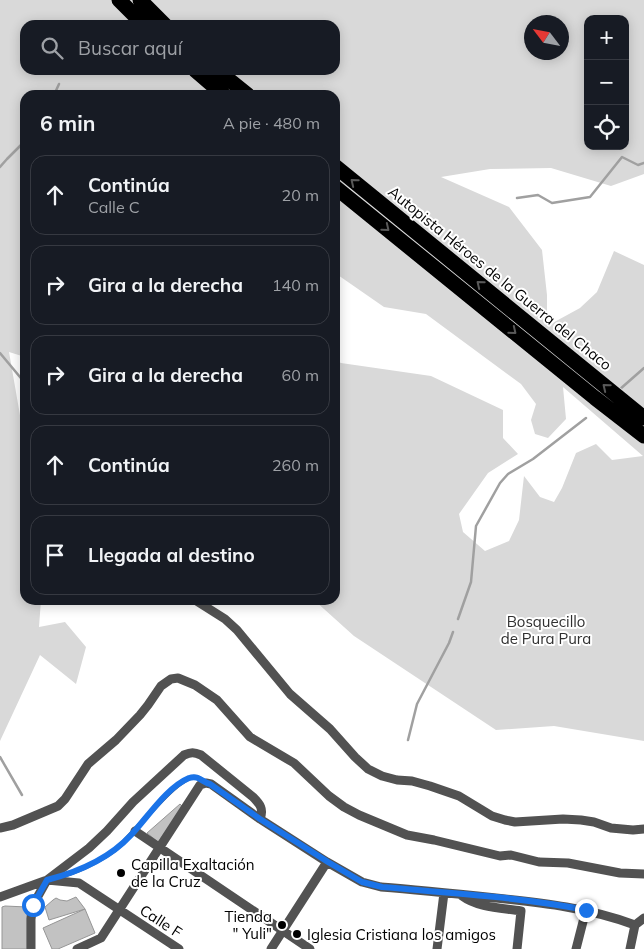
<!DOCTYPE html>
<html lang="es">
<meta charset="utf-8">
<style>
:root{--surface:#171b24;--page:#20242c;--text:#f1f3f6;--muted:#9ea1a6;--line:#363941}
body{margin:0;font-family:Mulish,sans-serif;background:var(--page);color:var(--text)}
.controls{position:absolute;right:15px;top:15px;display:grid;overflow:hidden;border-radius:10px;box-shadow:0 2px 12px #0003}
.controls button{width:45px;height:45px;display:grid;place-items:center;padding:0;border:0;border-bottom:1px solid var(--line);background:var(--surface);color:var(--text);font:25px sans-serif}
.compass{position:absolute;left:524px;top:15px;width:45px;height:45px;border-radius:50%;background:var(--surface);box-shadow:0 2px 12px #0003;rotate:302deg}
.stop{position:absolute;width:15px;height:15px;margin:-11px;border:4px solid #1a73e8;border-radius:50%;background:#fff}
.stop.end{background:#1a73e8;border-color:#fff;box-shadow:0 1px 5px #0008}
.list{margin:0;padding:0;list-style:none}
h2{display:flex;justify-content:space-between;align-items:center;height:65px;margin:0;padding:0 20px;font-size:21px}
h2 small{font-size:16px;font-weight:400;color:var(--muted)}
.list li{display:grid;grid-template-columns:32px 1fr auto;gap:15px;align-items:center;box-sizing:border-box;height:80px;margin:0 10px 10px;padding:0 10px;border:1px solid var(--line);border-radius:15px}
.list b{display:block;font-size:19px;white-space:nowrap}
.list p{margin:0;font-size:16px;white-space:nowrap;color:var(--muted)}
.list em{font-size:16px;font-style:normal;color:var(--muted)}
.icon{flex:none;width:28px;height:28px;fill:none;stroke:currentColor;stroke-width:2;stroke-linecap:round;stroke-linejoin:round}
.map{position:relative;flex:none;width:644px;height:949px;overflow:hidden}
.search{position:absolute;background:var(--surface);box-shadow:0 2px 12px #0003;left:20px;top:20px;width:320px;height:55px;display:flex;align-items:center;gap:12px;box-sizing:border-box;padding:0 18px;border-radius:15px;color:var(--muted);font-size:19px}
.panel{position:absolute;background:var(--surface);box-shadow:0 2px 12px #0003;left:20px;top:90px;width:320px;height:515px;border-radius:15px}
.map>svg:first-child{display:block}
.green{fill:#d9d9d9;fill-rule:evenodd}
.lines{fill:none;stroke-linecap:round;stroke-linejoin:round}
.stream{stroke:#a0a0a0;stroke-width:2.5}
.building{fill:#c2c2c2;stroke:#969696}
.motorway-casing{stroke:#dbdbdb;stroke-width:17}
.service{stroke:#525252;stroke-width:4.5}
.minor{stroke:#525252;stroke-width:9}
.motorway{stroke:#000;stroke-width:15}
.oneway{stroke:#595959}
.route{stroke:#1a73e8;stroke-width:6}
.poi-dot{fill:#000;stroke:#fff;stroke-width:2}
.labels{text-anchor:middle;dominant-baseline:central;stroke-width:4;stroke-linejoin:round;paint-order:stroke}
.street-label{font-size:15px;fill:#000;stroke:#fff}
.park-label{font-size:15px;fill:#303030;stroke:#fff}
.poi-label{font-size:15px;fill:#000;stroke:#fff;text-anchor:start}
</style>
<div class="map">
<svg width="644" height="949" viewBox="0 0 644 949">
<rect width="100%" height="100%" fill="#fff"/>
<path class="green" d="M0,0H644V174L611,186L551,168L490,169L441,177L509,207L542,250L547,295V326L580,308L597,292L614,251L644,265V741L554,726L496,730L354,636L314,600H335V360L341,363L431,376L503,410V438L518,454L488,473L459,514L463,532L485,551L509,541L519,520L524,476L540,497L554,502L562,488L576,453L596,444L612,460L643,456L563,387L566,419L548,438L535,434L531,420L536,404L521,384L426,314L384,307L335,273V95H25V357L9,352L25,444V600H41L39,627L65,622L86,647L76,684L40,655L0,741ZM588,19H625V146H588ZM532,22H562V52H532ZM25,25H335V70H25Z"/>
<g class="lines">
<path class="stream" d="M54,95L59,84
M0,167L7,159L25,141
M517,198L538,195L552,203L590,197L622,157L638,165L644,163
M0,353L25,383
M619,390L644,368
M458,619L471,582L476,526L500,483L508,474L533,459L586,418
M408,740L417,704L449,643L453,632
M0,757L22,795"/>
</g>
<path class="building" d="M180,804L183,807L158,842L147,833Z
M76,897L85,909L49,920L45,907L53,900L56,898L60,900L67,901Z
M5,906L27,907V949H2V907Z
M85,909L95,933L58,949H52L43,928Z"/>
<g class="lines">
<g class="motorway-casing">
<path id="motorway" d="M119,0L144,25
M140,0L165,25
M195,70L224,95
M217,70L248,95
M335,166L644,418
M335,187L595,398L644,436"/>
</g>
<path class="service" d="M55,878C75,873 99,862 115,850C133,836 175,777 195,777C199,777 202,780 205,782"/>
<path class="minor" d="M195,600L225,619L237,630L290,694L330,729L355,757L368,769L382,776L397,780L412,781L430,786L459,796L492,816L505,820L515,822L563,819L581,820L594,822L611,828L633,830L644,829
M0,828L13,825L58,806L65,799L88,764L116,740L140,715L148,705L161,686L171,679L178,678L195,685L217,700L250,737L294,763L329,796L344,807L359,815L407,835L434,840L500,856L511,855L539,862L568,863L620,873L644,874
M135,831L310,949
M462,896C478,908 502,908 521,911L517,949
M0,897L47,880L89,848L107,831L133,802L184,755C191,752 194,752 201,755L253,797C260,804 264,809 260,819
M635,925L644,918
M31,949V919L33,905L47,880L79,883L179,949
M77,949L101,938L200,785L206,783L211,784L260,819L327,862L362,882L381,887C420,890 458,894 496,898C543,903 590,908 635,925
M271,949L327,862
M437,949L444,893
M576,949L586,910
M630,949L635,925"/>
<use href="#motorway" class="motorway"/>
</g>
<defs><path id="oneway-chevron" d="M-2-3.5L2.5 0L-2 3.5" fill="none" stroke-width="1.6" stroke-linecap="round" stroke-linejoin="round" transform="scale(1.25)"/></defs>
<g class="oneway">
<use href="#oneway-chevron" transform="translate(354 182) rotate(-141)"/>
<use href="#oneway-chevron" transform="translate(386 228) rotate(39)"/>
<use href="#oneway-chevron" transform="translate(480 284) rotate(-141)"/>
<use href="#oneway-chevron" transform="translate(513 331) rotate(39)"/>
<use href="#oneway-chevron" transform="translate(606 387) rotate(-141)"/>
</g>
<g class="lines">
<path class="route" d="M33,905L47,880C78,872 109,859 131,835C147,818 167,787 189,778C199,775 202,782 210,784L260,819L328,862L362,882L382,887C450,893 519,897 586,910"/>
</g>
<g class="poi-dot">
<circle cx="121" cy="873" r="5"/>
<circle cx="282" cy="925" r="5"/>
<circle cx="297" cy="934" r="5"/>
</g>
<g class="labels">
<g class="street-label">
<text transform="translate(500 278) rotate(39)">Autopista Héroes de la Guerra del Chaco</text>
<text transform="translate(161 921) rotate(33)">Calle F</text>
</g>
<g class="park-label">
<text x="546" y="621">Bosquecillo<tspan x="546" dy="17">de Pura Pura</tspan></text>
</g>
<g class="poi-label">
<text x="131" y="864">Capilla Exaltación<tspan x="131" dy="17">de la Cruz</tspan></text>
<text x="272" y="916" text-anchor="end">Tienda<tspan x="272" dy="17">" Yuli"</tspan></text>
<text x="307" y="934">Iglesia Cristiana los amigos</text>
</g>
</g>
</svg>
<div class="controls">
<button>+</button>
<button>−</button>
<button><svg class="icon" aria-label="locate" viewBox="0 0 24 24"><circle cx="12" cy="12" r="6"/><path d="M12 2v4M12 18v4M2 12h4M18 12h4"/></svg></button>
</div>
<svg class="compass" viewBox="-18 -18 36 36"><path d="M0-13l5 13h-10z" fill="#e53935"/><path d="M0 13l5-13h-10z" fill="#9ea1a6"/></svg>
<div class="stop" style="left:33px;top:905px"></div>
<div class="stop end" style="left:586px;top:910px"></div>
<div class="search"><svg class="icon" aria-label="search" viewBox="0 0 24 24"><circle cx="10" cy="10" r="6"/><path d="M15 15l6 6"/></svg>Buscar aquí</div>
<section class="panel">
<h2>6 min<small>A pie · 480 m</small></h2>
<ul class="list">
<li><svg class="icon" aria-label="ahead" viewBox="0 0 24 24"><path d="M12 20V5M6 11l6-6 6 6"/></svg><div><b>Continúa</b><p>Calle C</p></div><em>20 m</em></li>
<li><svg class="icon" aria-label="right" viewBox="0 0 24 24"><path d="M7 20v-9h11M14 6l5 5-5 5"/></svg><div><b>Gira a la derecha</b></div><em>140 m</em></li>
<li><svg class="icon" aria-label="right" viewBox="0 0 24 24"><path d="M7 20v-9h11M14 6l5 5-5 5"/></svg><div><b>Gira a la derecha</b></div><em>60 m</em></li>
<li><svg class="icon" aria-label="ahead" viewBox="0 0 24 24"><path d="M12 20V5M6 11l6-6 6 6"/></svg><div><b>Continúa</b></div><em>260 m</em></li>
<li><svg class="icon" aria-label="arrive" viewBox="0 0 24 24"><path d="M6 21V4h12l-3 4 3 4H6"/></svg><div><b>Llegada al destino</b></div></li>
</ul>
</section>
</div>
